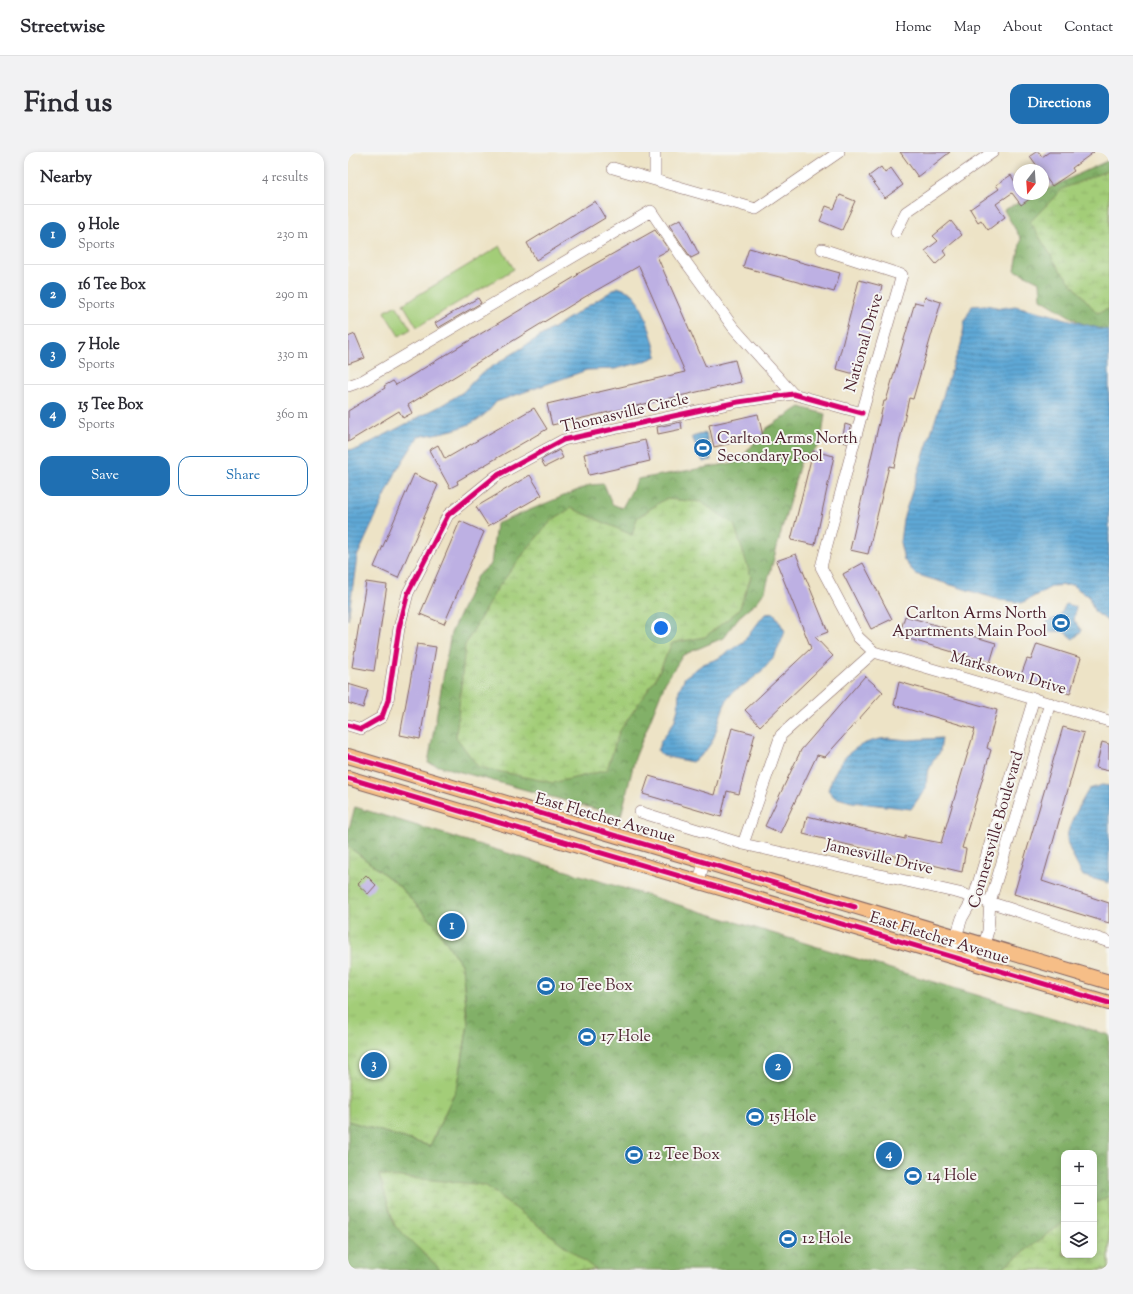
<!DOCTYPE html>
<meta charset="utf-8">
<style>
:root{--surface:#fff;--page:#f2f2f3;--text:#2b2b33;--muted:#7c7c81;--line:#e1e1e2;--accent:#1f6fb2}
body{margin:0;font-family:"Sorts Mill Goudy",serif;background:var(--page);color:var(--text)}
.controls{position:absolute;right:12px;bottom:12px;display:grid;overflow:hidden;border-radius:8px;box-shadow:0 2px 6px #0003}
.controls button{width:36px;height:36px;display:grid;place-items:center;padding:0;border:0;border-bottom:1px solid var(--line);background:var(--surface);color:var(--text);font:20px sans-serif}
.compass{position:absolute;left:665px;top:12px;width:36px;height:36px;border-radius:50%;background:var(--surface);box-shadow:0 2px 6px #0003;rotate:197deg}
.you{position:absolute;left:313px;top:476px;width:14px;height:14px;margin:-10px;border:3px solid #fff;border-radius:50%;background:#1a73e8;box-shadow:0 0 0 6px #1a73e833}
.badge{display:grid;place-items:center;width:26px;height:26px;border-radius:50%;background:var(--accent);color:#fff;font-size:13px;font-weight:700}
.pin{position:absolute;translate:-50% -50%;border:2px solid #fff;box-shadow:0 1px 4px #0006}
.list{margin:0;padding:0;list-style:none}
h2{display:flex;justify-content:space-between;align-items:center;height:52px;margin:0;padding:0 16px;font-size:17px}
h2 small{font-size:13px;font-weight:400;color:var(--muted)}
.list li{display:grid;grid-template-columns:26px 1fr auto;gap:12px;align-items:center;box-sizing:border-box;height:60px;padding:0 16px;border-top:1px solid var(--line)}
.list b{display:block;font-size:15px;white-space:nowrap}
.list p{margin:0;font-size:13px;white-space:nowrap;color:var(--muted)}
.list em{font-size:13px;font-style:normal;color:var(--muted)}
.actions{display:flex;gap:8px;padding:12px 16px}
.actions a{flex:1;padding:9px 0;border:1px solid var(--accent);border-radius:12px;text-align:center;font-size:14px;color:var(--accent)}
.actions .main{background:var(--accent);color:#fff}
.icon{flex:none;width:22px;height:22px;fill:none;stroke:currentColor;stroke-width:2;stroke-linecap:round;stroke-linejoin:round}
.map{position:relative;flex:none;width:761px;height:1118px;overflow:hidden;border-radius:12px}
header{display:flex;align-items:center;gap:24px;box-sizing:border-box;height:56px;padding:0 20px;background:var(--surface);border-bottom:1px solid var(--line)}
header strong{font-size:19px}
nav{display:flex;gap:22px;margin-inline-start:auto;font-size:14px}
.intro{display:flex;align-items:center;justify-content:space-between;box-sizing:border-box;height:96px;padding:0 24px}
h1{margin:0;font-size:28px}
.button{padding:10px 18px;border-radius:12px;background:var(--accent);color:#fff;font-size:14px;font-weight:700}
main{display:flex;gap:24px;padding:0 24px}
aside{flex:1;background:var(--surface);border-radius:12px;box-shadow:0 2px 6px #0003}
.map>svg:first-child{display:block}
.grass{fill:url(#grass-tufts);stroke:#767652}
.forest{fill:url(#forest-crowns);stroke:#66684a;fill-rule:evenodd}
.wetland{fill:url(#wetland-marsh);stroke:#767652}
.pitch{fill:#a3cd78;stroke:#767652}
.water{fill:url(#water-rules);stroke:#546480}
.building{fill:#bdb0e3}
.lines{fill:none;stroke-linecap:round;stroke-linejoin:round}
.minor-casing{stroke:#836461;stroke-width:12}
.major-casing{stroke:#836461;stroke-width:16}
.minor{stroke:#fff;stroke-width:11}
.major{stroke:#f6be87;stroke-width:14}
.cycleway-casing{stroke:#f6f6f2;stroke-width:8}
.cycleway{stroke:#d6006c;stroke-width:5}
.labels{text-anchor:middle;dominant-baseline:central;stroke-width:4;stroke-linejoin:round;paint-order:stroke}
.street-label{font-size:16px;fill:#4a1f2b;stroke:#f6f6f2}
.poi-label{font-size:16px;fill:#4a1f2b;stroke:#f6f6f2;text-anchor:start}
</style>
<header>
<strong>Streetwise</strong>
<nav><a>Home</a><a>Map</a><a>About</a><a>Contact</a></nav>
</header>
<div class="intro"><h1>Find us</h1><a class="button">Directions</a></div>
<main>
<aside>
<h2>Nearby<small>4 results</small></h2>
<ul class="list">
<li><span class="badge">1</span><div><b>9 Hole</b><p>Sports</p></div><em>230 m</em></li>
<li><span class="badge">2</span><div><b>16 Tee Box</b><p>Sports</p></div><em>290 m</em></li>
<li><span class="badge">3</span><div><b>7 Hole</b><p>Sports</p></div><em>330 m</em></li>
<li><span class="badge">4</span><div><b>15 Tee Box</b><p>Sports</p></div><em>360 m</em></li>
</ul>
<div class="actions"><a class="main">Save</a><a>Share</a></div>
</aside>
<div class="map">
<svg width="761" height="1118" viewBox="0 0 761 1118">
<defs>
<pattern id="grass-tufts" width="24" height="20" patternUnits="userSpaceOnUse"><rect width="24" height="20" fill="#a3cd78"/><path d="M3 7l-1-3M5 7V3M7 7l1-3M15 17l-1-3M17 17v-4M19 17l1-3" fill="none" stroke="#8eb068"/></pattern>
<pattern id="forest-crowns" width="20" height="18" patternUnits="userSpaceOnUse"><rect width="20" height="18" fill="#82b068"/><path d="M2 6a3 3 0 1 1 6 0M12 15a3 3 0 1 1 6 0" fill="none" stroke="#6c8f56"/></pattern>
<pattern id="wetland-marsh" width="20" height="14" patternUnits="userSpaceOnUse"><rect width="20" height="14" fill="#a3cd78"/><path d="M1 5h8M5 5V1M11 12h8M15 12V8" fill="none" stroke="#8eb068"/></pattern>
<pattern id="water-rules" width="6" height="5" patternUnits="userSpaceOnUse"><rect width="6" height="5" fill="#5fa8d6"/><path d="M0 2.5h6" fill="none" stroke="#5088ae"/></pattern>
</defs>
<rect width="100%" height="100%" fill="#f6f6f2"/>
<filter id="ink" filterUnits="userSpaceOnUse"><feTurbulence type="fractalNoise" baseFrequency=".025" numOctaves="2"/><feDisplacementMap in="SourceGraphic" scale="8" xChannelSelector="R" yChannelSelector="G"/><feConvolveMatrix kernelMatrix="1 2 1 2 8 2 1 2 1" color-interpolation-filters="sRGB"/></filter>
<filter id="wash" filterUnits="userSpaceOnUse"><feTurbulence type="fractalNoise" baseFrequency=".012" numOctaves="4" result="noise"/><feDisplacementMap in="SourceGraphic" scale="16" xChannelSelector="R" yChannelSelector="G"/><feGaussianBlur stdDeviation="0.9" result="paint"/><feColorMatrix in="noise" values="0 0 0 0 0 0 0 0 0 0 0 0 0 0 0 0 0 1.4 0 .05"/><feComposite in="paint" operator="in"/></filter>
<g filter="url(#wash)">
<rect width="100%" height="100%" fill="#ede3c6"/>
<path class="grass" d="M0,694L50,733L87,773L114,814L120,872L110,933L82,994L0,969Z"/>
<path class="forest" d="M761,8V179L736,173L693,147L692,130L667,118L673,87L656,58L689,42H695V39Z
M452,255L477,262L473,292L452,311L417,439L409,450L391,465L375,486L335,503L317,531L287,606L273,664L80,611L103,481L129,424L143,412L148,372L242,333L256,332L264,352L274,356L290,327L390,310L419,276Z
M7,655L761,883V1118H0V969L82,994L110,933L120,872L114,814L87,773L50,733L0,694V680ZM716,1001H746V1103H716Z"/>
<path class="wetland" d="M761,18V157L749,161L712,118L682,70L714,37Z
M317,347L353,350L386,372L403,425L391,458L357,485L324,491L308,526L271,580L259,618L205,631L130,615L108,585L117,493L149,437L179,397L204,368L223,356L284,383L289,366Z
M31,1023L137,1033L248,1118H93L47,1074Z
M761,1044V1118H653L658,1113L716,1070V1103H746V1052Z"/>
<path class="pitch" d="M152,94L166,117L69,175L55,152Z
M48,153L63,177L51,184L36,160Z"/>
<path class="water" d="M270,135C275,137 281,139 285,142C295,150 306,191 309,204L295,210L267,217L239,218L148,250C129,277 100,279 70,285L49,318L9,405L0,468V298L10,297L94,253L115,240L131,223Z
M637,153L653,156L667,154L697,161L761,179V470L746,459L741,445L724,433L705,434L674,451L652,448L567,422L556,408L552,390L555,367L606,210L613,193L617,168L624,154Z
M358,281L363,308L355,310L344,285Z
M718,452L728,455L726,469L734,479L725,487L715,479L701,480L699,469L711,465Z
M426,461L437,479C429,503 421,515 400,530C396,534 389,536 385,540C369,556 373,582 358,598C355,603 349,606 344,610L315,604L310,599L312,591L326,570L330,557L331,538L337,525L355,512L369,507L395,490L417,462Z
M540,586L560,588L594,586L592,600L585,609L579,622L578,636L563,657L504,650L486,645L480,638C490,606 507,589 540,586Z
M754,633L761,634V731L735,724C730,714 719,696 719,686C719,675 735,647 741,637Z"/>
<g id="blocks">
<path class="building" d="M552,0H602L570,25Z
M688,0H691L694,5L701,0H746L724,16L726,19L704,34L695,22V18H692L682,4Z
M533,15L537,21L543,16L555,33L537,46L521,24Z
M663,23L667,30L671,27V42H689L673,53L664,41L648,52L657,65L640,78L633,68L630,70L622,57L651,37L648,33Z
M492,43L507,49L494,78L472,69L478,54L486,57Z
M247,49L257,66L188,108L179,91Z
M333,67L351,102L343,106L321,73Z
M603,69L614,83L595,99L598,103L588,112L577,99L590,89L585,84Z
M307,78L321,98L309,104L358,215L387,208L393,230L204,273L199,252L337,220L291,114L235,146L60,253L64,261L55,266L51,259L0,290V259L37,236L36,234L45,229L48,233L230,123L229,122Z
M401,96L492,121L486,140L395,115Z
M511,128L534,134L510,223L488,217Z
M577,145L593,150L565,247L561,246L546,315L541,314L520,402L502,398L536,249H538L567,150L575,152Z
M130,146L133,151L90,176L87,171Z
M7,182L17,206L0,212V185Z
M186,256L199,277L109,329L110,332L102,336L81,298L90,293L97,307Z
M410,262L415,284L366,295L361,273Z
M333,270L334,277L310,282L309,275Z
M497,272L503,274L499,291L494,290Z
M297,288L302,309L241,323L236,302Z
M211,298L215,306L197,315L193,308Z
M465,299L486,304L467,393L443,388Z
M66,322L90,333L50,426L26,415Z
M182,323L194,343L140,374L128,355Z
M112,369L136,380L96,472L72,462Z
M448,402L480,480L467,485L485,504L412,574L397,558L463,496L428,409Z
M515,411L544,467L523,477L495,422Z
M18,430L39,433L26,519L4,515Z
M557,464L648,491L642,511L551,484Z
M69,492L88,495L72,587L52,583Z
M689,492L733,506L722,542L672,526L679,507L683,508Z
M517,524L535,540L477,605L469,603L432,681L417,674L453,598Z
M551,530L649,558L639,596L643,598L614,696L618,697L614,720L455,682L459,664L557,687V684L593,691L627,577L546,553Z
M0,532L20,538L15,556L0,551Z
M715,575L736,581L694,729L761,751V771L666,742Z
M384,576L407,582L391,642L379,639L373,665L295,642L301,624L366,643Z
M754,590L761,592V619L748,616Z
M18,723L28,733L20,742L9,732Z"/>
</g>
</g>
<g filter="url(#ink)">
<use href="#blocks" fill-opacity="0" stroke="#836461" stroke-width="1"/>
<g class="lines">
<g class="minor-casing">
<path id="minor" d="M265,16L408,57L491,0
M307,28V0
M548,80L558,60L645,0
M474,97L554,123L514,261L473,415L510,485L526,500
M0,234L14,229L303,59L332,102L385,175L445,242
M0,573L13,577L34,565L40,548L51,476L60,441L100,363L148,324L215,288L390,250L445,242L514,261
M292,660L395,692L611,741L660,756L761,790
M395,692L433,583L526,500L761,569
M351,729L356,710
M602,803L614,766L626,745L686,546
M619,808L636,793L640,779L642,750L702,551"/>
</g>
<g class="major-casing">
<path id="major" d="M0,604L761,830
M0,626L761,851"/>
</g>
<use href="#minor" class="minor"/>
<use href="#major" class="major"/>
<g class="cycleway-casing">
<path id="cycleway" d="M0,573L13,577L34,565L40,548L51,476L60,441L100,363L148,324L215,288L390,250L445,242L514,261
M0,604L507,755
M0,626L761,851"/>
</g>
<use href="#cycleway" class="cycleway"/>
</g>
</g>
<defs>
<g id="stadium-disc" transform="scale(1)"><circle r="9.5" fill="#1f6fb2" stroke="#f6f6f2"/><path d="M0-5a6.5 5 0 1 0 0 10a6.5 5 0 1 0 0-10ZM-3.5-1.8h7v3.6h-7Z" fill="#fff"/></g>
</defs>
<g fill-rule="evenodd">
<use href="#stadium-disc" x="355" y="296"/>
<use href="#stadium-disc" x="713" y="471"/>
<use href="#stadium-disc" x="198" y="834"/>
<use href="#stadium-disc" x="239" y="885"/>
<use href="#stadium-disc" x="407" y="965"/>
<use href="#stadium-disc" x="286" y="1003"/>
<use href="#stadium-disc" x="565" y="1024"/>
<use href="#stadium-disc" x="440" y="1087"/>
</g>
<g class="labels">
<g class="street-label">
<text transform="translate(517 191) rotate(-74)">National Drive</text>
<text transform="translate(277 262) rotate(-13)">Thomasville Circle</text>
<text transform="translate(660 522) rotate(16)">Markstown Drive</text>
<text transform="translate(257 667) rotate(16)">East Fletcher Avenue</text>
<text transform="translate(649 678) rotate(-74)">Connersville Boulevard</text>
<text transform="translate(531 706) rotate(13)">Jamesville Drive</text>
<text transform="translate(591 787) rotate(17)">East Fletcher Avenue</text>
</g>
<g class="poi-label">
<text x="369" y="287">Carlton Arms North<tspan x="369" dy="18">Secondary Pool</tspan></text>
<text x="699" y="462" text-anchor="end">Carlton Arms North<tspan x="699" dy="18">Apartments Main Pool</tspan></text>
<text x="212" y="834">10 Tee Box</text>
<text x="253" y="885">17 Hole</text>
<text x="421" y="965">15 Hole</text>
<text x="300" y="1003">12 Tee Box</text>
<text x="579" y="1024">14 Hole</text>
<text x="454" y="1087">12 Hole</text>
</g>
</g>
</svg>
<div class="controls">
<button>+</button>
<button>−</button>
<button><svg class="icon" aria-label="layers" viewBox="0 0 24 24"><path d="M12 4l9 5-9 5-9-5zM3 14l9 5 9-5"/></svg></button>
</div>
<svg class="compass" viewBox="-18 -18 36 36"><path d="M0-13l5 13h-10z" fill="#e53935"/><path d="M0 13l5-13h-10z" fill="#7c7c81"/></svg>
<div class="you"></div>
<div class="pin badge" style="left:104px;top:774px">1</div>
<div class="pin badge" style="left:430px;top:915px">2</div>
<div class="pin badge" style="left:26px;top:913px">3</div>
<div class="pin badge" style="left:541px;top:1003px">4</div>
</div>
</main>
